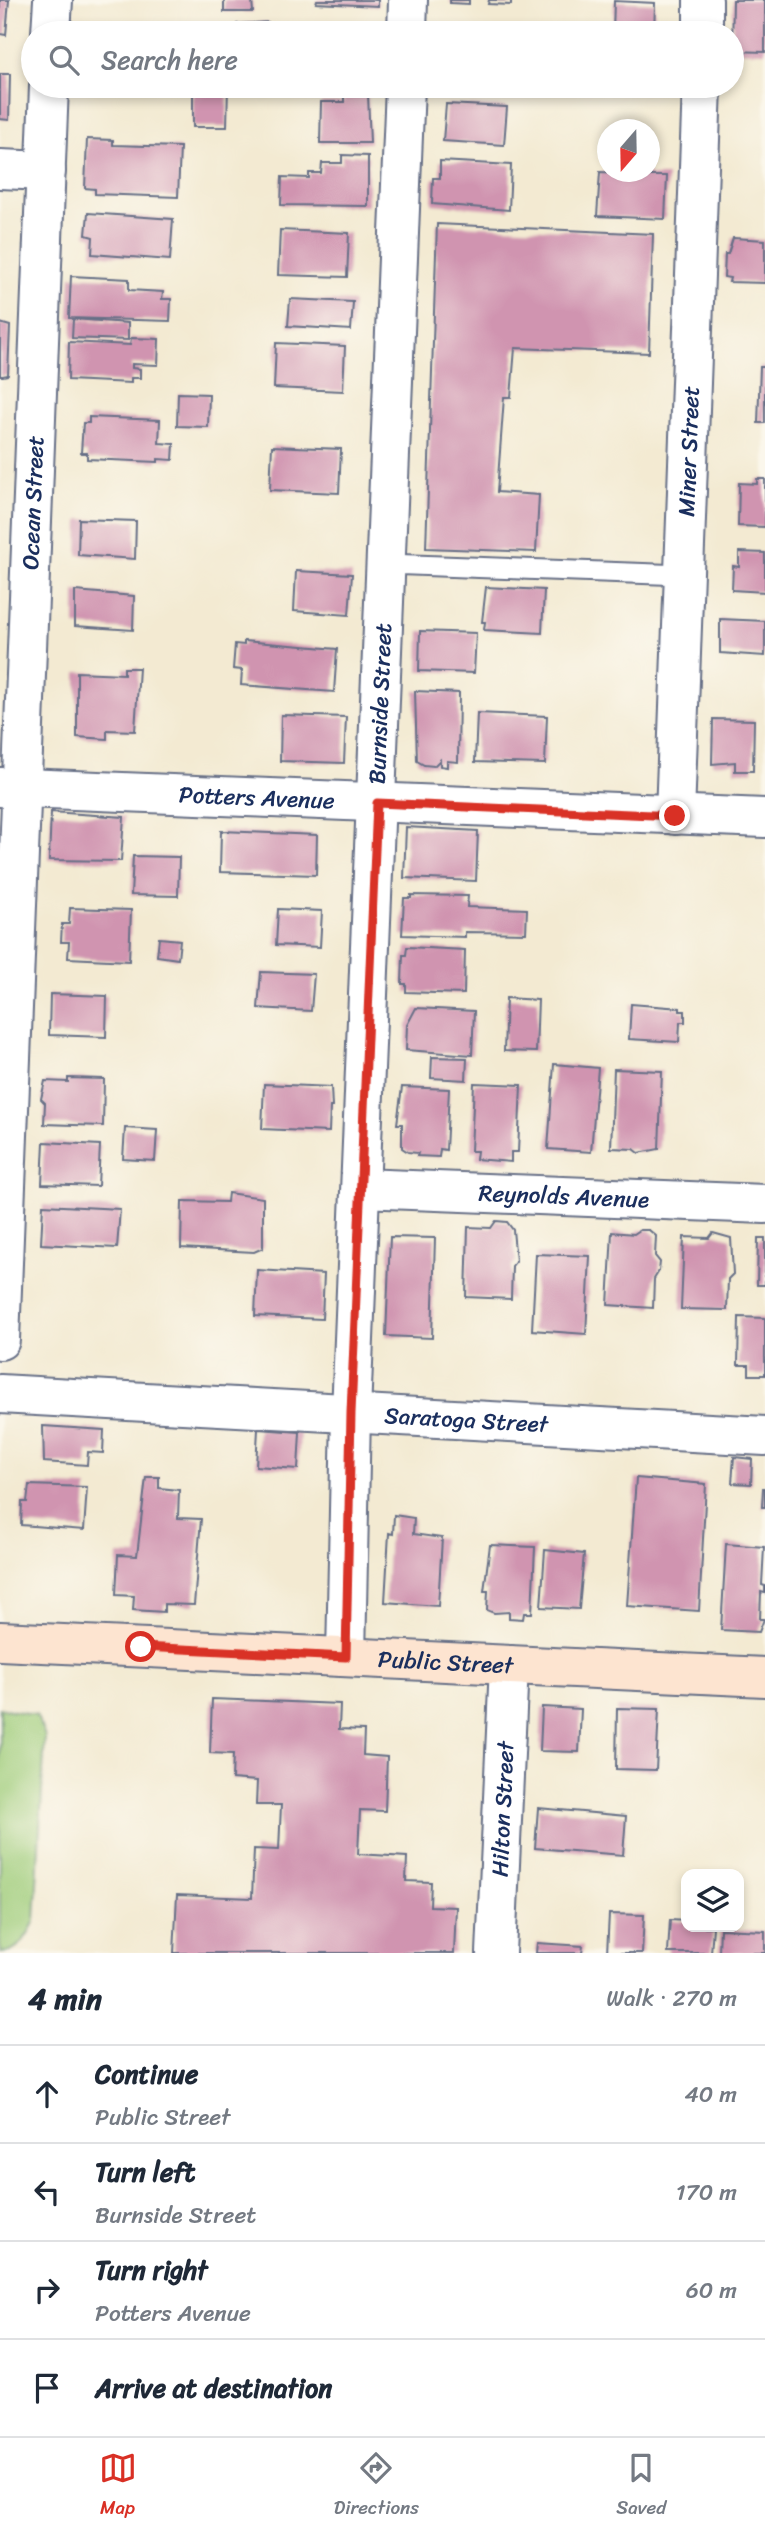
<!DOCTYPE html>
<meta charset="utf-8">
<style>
:root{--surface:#fff;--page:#f2f2f3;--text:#1f2937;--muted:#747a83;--line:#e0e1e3;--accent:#d93025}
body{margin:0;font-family:Sriracha,sans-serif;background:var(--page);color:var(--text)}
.controls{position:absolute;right:21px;bottom:21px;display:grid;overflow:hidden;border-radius:14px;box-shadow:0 4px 10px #0003}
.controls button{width:63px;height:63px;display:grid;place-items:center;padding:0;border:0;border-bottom:2px solid var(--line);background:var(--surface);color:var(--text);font:35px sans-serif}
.compass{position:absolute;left:597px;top:119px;width:63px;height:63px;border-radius:50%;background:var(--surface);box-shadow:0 4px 10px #0003;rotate:200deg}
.stop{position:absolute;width:21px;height:21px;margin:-16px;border:5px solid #d93025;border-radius:50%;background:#fff}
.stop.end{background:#d93025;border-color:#fff;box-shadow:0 2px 7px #0008}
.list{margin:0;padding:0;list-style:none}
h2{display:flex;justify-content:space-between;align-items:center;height:91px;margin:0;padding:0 28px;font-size:30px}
h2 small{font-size:23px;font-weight:400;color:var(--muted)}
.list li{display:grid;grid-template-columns:46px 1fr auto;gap:21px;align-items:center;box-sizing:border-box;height:98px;padding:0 28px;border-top:2px solid var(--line)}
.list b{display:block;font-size:26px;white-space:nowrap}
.list p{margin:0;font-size:23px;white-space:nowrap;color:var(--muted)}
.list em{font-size:23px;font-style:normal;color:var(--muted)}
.icon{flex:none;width:38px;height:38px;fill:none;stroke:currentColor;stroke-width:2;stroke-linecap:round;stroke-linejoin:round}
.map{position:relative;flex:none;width:765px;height:1953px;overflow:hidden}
.search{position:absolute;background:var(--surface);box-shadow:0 4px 10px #0003;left:21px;right:21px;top:21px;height:77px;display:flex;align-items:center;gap:18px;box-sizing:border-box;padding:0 24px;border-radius:38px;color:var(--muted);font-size:26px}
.sheet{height:483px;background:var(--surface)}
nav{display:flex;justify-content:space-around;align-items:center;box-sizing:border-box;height:98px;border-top:2px solid var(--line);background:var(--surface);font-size:19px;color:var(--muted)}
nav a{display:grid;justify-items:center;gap:4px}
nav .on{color:var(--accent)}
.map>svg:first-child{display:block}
.green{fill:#9ecc79;stroke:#5c7e6c;stroke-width:2}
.building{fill:#d094b0}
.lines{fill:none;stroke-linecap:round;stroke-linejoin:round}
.service-casing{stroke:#677087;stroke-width:23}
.minor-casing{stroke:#677087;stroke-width:42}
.secondary-casing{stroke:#677087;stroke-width:42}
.service{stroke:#fff;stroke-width:19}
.minor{stroke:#fff;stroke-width:38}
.secondary{stroke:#fde4d0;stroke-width:38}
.route{stroke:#d93025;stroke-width:9}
.labels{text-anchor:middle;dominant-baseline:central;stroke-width:6;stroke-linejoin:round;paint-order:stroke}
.street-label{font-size:23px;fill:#1b2f5e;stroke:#fbf7ec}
</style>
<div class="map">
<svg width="765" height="1953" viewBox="0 0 765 1953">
<rect width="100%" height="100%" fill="#fbf7ec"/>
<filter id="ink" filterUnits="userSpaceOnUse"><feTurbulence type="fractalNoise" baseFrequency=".0143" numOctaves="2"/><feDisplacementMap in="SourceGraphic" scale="14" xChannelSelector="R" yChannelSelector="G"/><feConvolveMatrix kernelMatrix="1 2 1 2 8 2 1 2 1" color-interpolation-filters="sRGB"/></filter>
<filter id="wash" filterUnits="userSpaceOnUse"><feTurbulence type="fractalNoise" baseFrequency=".00686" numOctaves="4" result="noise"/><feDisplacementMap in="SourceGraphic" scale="28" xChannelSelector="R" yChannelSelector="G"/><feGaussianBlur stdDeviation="1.57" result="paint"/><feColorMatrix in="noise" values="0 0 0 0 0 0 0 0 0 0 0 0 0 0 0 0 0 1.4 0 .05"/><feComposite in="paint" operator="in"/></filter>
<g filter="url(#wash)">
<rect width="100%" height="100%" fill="#f3ead2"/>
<path class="green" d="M0,1708L36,1715L45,1736L35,1921C27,1936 20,1952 0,1953Z"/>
<g id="blocks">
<path class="building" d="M0,0H9L6,35L0,34Z
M224,0H252L253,12H224Z
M317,0H378V6L316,3Z
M450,0H469V4L450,3Z
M489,0H511V5L488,4Z
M733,0H765V52L732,51Z
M614,1L655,3L654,33H613Z
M268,22V33H237V24Z
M83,28L127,30V33H82Z
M0,74H10L9,120L0,119Z
M193,86H228L227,127H193Z
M344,94H368L370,143H320L321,102H344Z
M446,104L507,107L504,145L443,141Z
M87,139L113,140V145L180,147L178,197L95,194V189L85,188Z
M342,155L368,156V206L281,205L282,177L309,178V173H321L322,163H342Z
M440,161L511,165L509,210L432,204L433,178H440Z
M600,172L637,174L648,172L651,176H667L665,219L597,216Z
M88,213L173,219L170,260L92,254L93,237L86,235Z
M437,224L653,234L649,353L515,348L511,397H504L497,492L539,495L536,552L426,548Z
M280,230L349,233L347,277L278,275Z
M733,238L765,240V283L729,282L730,278L724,277L725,254H728Z
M71,276L129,279V290L163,292L162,299H171L170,321L69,318Z
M290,299L353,302L351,330L288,326Z
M73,319L128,323V340L72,338Z
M0,323L10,326L8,375L3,376H0Z
M131,338L159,339L158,365L132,364V368L140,369V378H131V383L68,380L69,342L130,345Z
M276,343L345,346L343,391L274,388Z
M760,367H765V423H758Z
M178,393L209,394L208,427L177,426Z
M89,417L160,420L159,443L174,444L173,460L158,459V462L87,459V453H81L83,423H89Z
M272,446L341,449L339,493L270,490Z
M757,479H765V527L738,526L739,483L757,484Z
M79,519L136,521L135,559L78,555Z
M739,552L765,553V592L732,590L733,566L739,567Z
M296,571L352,574L349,615L294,611Z
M486,587L544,590L542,633L484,630L485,622H482Z
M75,591L134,596L133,630L75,626Z
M720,619L765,621V656L720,653Z
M420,631L476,633L474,673L419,671Z
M244,641L337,649L334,692L241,685L242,670L233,669L235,644L244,645Z
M124,668H139L135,731L107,730V739L77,737V672L124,674Z
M415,691L459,693L458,762L447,761V767L440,766V760L434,766L424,765L417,761Z
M477,713L547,716L545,764L475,762Z
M281,715L346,717L344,763L280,761Z
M713,719L754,720L753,771H735V762L712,764Z
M51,812L124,817L121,861L49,860Z
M406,827L478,831L476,881L404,878Z
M221,831L317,835L316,875L220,872Z
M133,856L179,857L178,896L131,895Z
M411,895L468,896L467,907L527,909L526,933L465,932V937L402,935L404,898H411Z
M70,908L131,910L129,961L68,958L69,942H61L62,924H69Z
M278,909L322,911L320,947L276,945Z
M159,938L180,940L178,959L157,956Z
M407,947L465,950L464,994L406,992V984H402L403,955H406Z
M261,972L314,974L311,1011L258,1008Z
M50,994L107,996L106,1037L49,1035Z
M506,998L538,1000L536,1052L504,1051Z
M631,1004L680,1008V1011H685V1022H680L679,1042L629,1039Z
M416,1008L474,1011L472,1055L406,1050L407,1025Z
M432,1057L467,1058L466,1080L431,1078Z
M554,1064L598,1068L591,1152L548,1149Z
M614,1069L662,1071L659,1149L639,1153L634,1149L611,1148Z
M68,1078L104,1079L103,1126L44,1124L45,1103L41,1099L45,1081L68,1082Z
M474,1083L521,1085L518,1152H511V1162L476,1159L477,1151H471Z
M264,1084L331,1087L332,1107H330L329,1132L262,1129Z
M402,1087L449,1089L446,1150L440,1149L439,1157L417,1156L418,1153L408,1152L402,1148V1124H397Z
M125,1128L157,1130L155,1161L123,1159Z
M44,1142L100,1145L98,1186L42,1184Z
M228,1193L263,1198V1248L254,1252L181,1248L182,1201L227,1202Z
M43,1205L120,1209L117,1248L41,1244Z
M496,1221L507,1222L513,1230L516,1261L512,1266L511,1299L466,1297L468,1227L491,1228Z
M640,1230H649L656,1236L655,1256L660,1262L659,1271L654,1279L653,1308L608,1305L612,1232L634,1234Z
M713,1233L731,1238L733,1274L728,1279L727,1310L681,1309L684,1237L709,1238Z
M390,1237L435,1238L432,1338L386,1336Z
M758,1238H765V1285H757Z
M536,1254L590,1256L586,1334L532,1330Z
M257,1270L324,1274L322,1319L255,1316Z
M739,1317L765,1318V1375H749V1365H738Z
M43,1426L104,1430L103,1453L88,1452L87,1465L44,1462Z
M258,1429L300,1432L298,1469L256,1466Z
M734,1457L752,1459L751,1484L732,1483Z
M146,1477H159V1488L179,1490L178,1518L201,1519L194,1605L164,1604V1612L133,1610L134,1596L116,1595L118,1555L137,1556Z
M636,1478L706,1484L699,1611L627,1606Z
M29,1485L87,1487L84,1530L21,1525L22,1502H27Z
M763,1488H765V1507H762Z
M394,1515L414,1518L413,1534L442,1538L438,1606L385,1602L389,1533L393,1534Z
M726,1544L764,1547L762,1585L765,1586V1593L761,1592L760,1619H764L759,1632L721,1630Z
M490,1545L535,1547L532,1613H524L523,1619L509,1618V1612L494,1613L487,1610L488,1591H484Z
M545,1550L584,1554L579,1609L541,1607Z
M212,1699L340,1704L339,1729L364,1730L363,1755L387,1757L385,1811L360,1810L358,1854L407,1857L406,1881L431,1882L430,1906L456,1907L454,1953H174L177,1895L252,1898L254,1849L279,1850L281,1805H256L257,1781L232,1779L233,1754L210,1753Z
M542,1707L581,1709L579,1752L540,1751Z
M617,1708L659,1709L656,1770L616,1769Z
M538,1808L626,1816L623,1855L535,1848Z
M609,1914L644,1915L642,1953H607Z
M670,1920L686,1921V1927H713L711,1953H668Z
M720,1929L765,1931V1953H719Z
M537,1943L583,1946L582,1953H536Z"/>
</g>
</g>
<g filter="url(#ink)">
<use href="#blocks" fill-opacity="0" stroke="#677087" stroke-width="2"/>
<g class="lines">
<g class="service-casing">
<path id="service" d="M386,564L684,575"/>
</g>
<g class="minor-casing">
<g id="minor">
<path d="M51,33L53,0"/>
<path d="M407,33L408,0"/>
<path d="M703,33V0"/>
<path d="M0,169L46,171"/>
<path id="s1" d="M0,787L765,818"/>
<path id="s2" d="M675,815L702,86"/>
<path id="s3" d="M361,1188L765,1204"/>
<path id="s4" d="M0,1340L49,86"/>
<path id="s5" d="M0,1394L765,1436"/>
<path id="s6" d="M346,1657L351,1413L405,86"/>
<path id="s7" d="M496,1953L509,1665"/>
</g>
</g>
<g class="secondary-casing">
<g id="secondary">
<path id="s8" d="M0,1641L765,1677"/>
</g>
</g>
<use href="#service" class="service"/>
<use href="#minor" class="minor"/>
<use href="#secondary" class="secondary"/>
</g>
</g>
<g class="lines" filter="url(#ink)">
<path class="route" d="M141,1647L346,1657L351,1413L377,803L675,816"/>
</g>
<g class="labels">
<g class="street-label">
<text stroke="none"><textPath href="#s2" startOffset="364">Miner Street</textPath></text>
<text stroke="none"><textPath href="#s4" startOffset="838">Ocean Street</textPath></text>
<text stroke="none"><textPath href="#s6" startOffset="954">Burnside Street</textPath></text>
<text stroke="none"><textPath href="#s1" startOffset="257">Potters Avenue</textPath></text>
<text stroke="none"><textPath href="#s3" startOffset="203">Reynolds Avenue</textPath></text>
<text stroke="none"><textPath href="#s5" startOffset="467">Saratoga Street</textPath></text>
<text stroke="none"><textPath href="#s8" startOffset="446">Public Street</textPath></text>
<text stroke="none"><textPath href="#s7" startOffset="144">Hilton Street</textPath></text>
</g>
</g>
</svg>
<div class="controls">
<button><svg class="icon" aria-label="layers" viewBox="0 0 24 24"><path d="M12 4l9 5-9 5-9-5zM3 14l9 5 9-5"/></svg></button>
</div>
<svg class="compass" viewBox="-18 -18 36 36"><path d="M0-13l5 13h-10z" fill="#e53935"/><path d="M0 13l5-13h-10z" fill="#747a83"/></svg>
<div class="stop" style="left:141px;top:1647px"></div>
<div class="stop end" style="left:675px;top:816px"></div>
<div class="search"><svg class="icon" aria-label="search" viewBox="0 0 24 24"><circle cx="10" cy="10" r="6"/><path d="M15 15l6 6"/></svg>Search here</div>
</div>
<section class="sheet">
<h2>4 min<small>Walk · 270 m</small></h2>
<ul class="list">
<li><svg class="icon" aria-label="ahead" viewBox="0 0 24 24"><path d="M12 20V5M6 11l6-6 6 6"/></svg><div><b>Continue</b><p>Public Street</p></div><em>40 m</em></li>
<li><svg class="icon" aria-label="left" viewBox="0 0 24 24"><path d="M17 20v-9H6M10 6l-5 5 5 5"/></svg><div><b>Turn left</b><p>Burnside Street</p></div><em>170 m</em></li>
<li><svg class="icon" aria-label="right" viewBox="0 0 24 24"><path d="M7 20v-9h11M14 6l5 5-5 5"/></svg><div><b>Turn right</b><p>Potters Avenue</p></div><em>60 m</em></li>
<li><svg class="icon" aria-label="arrive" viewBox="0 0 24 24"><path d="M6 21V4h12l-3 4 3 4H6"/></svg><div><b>Arrive at destination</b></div></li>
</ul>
</section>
<nav>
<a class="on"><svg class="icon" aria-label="map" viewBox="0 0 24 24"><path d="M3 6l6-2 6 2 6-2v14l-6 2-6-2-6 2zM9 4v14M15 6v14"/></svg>Map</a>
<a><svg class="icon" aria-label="directions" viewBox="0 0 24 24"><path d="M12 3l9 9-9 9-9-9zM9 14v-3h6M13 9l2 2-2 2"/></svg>Directions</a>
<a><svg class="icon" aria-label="saved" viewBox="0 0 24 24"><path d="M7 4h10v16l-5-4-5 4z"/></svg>Saved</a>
</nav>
